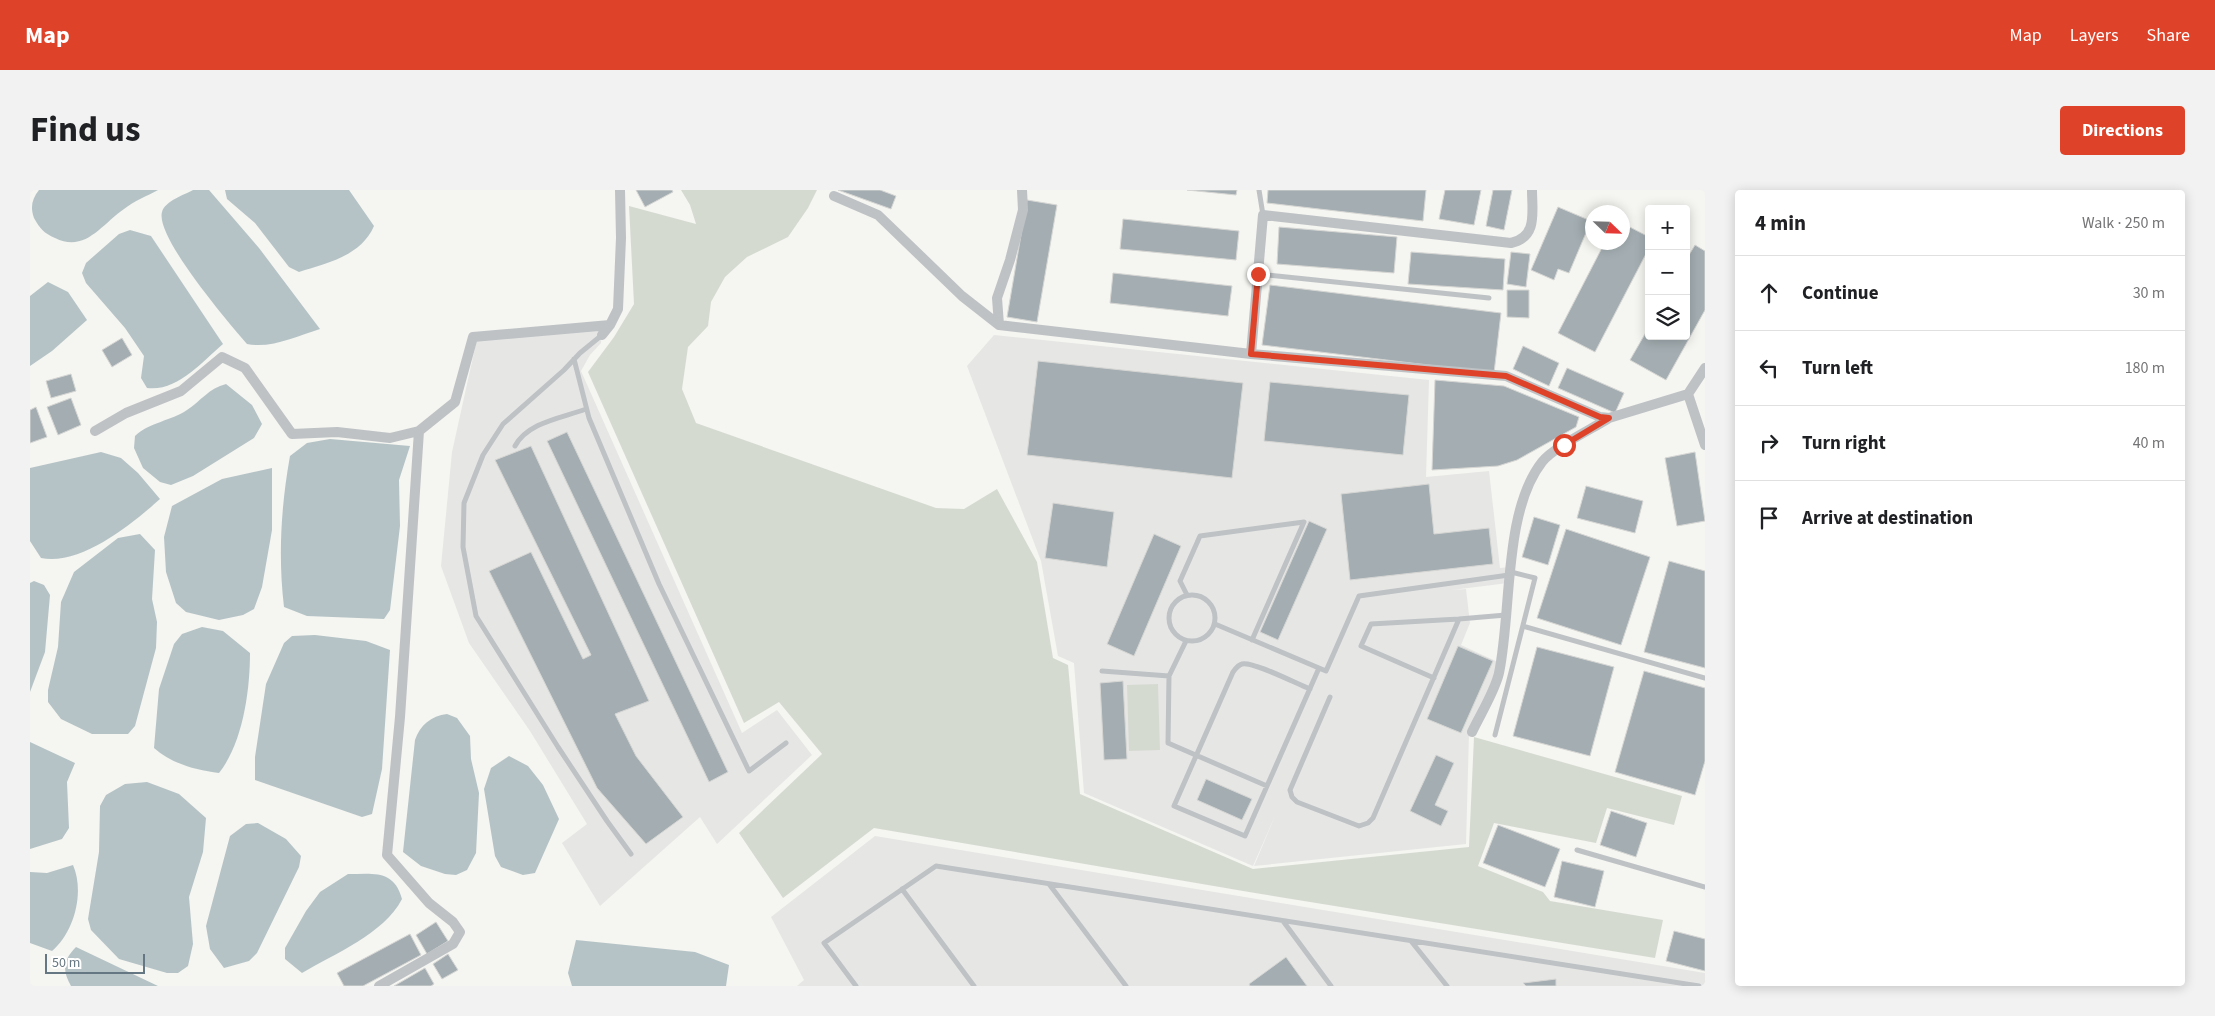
<!DOCTYPE html>
<meta charset="utf-8">
<style>
:root{--surface:#fff;--page:#f2f2f2;--text:#202124;--muted:#757577;--line:#e0e0e0;--accent:#de4329}
body{margin:0;font-family:"Source Sans 3",sans-serif;background:var(--page);color:var(--text)}
.controls{position:absolute;right:15px;top:15px;display:grid;overflow:hidden;border-radius:5px;box-shadow:0 2px 12px #0003}
.controls button{width:45px;height:45px;display:grid;place-items:center;padding:0;border:0;border-bottom:1px solid var(--line);background:var(--surface);color:var(--text);font:25px sans-serif}
.compass{position:absolute;left:1555px;top:15px;width:45px;height:45px;border-radius:50%;background:var(--surface);box-shadow:0 2px 12px #0003;rotate:113deg}
.scale{position:absolute;left:15px;bottom:12px;width:100px;box-sizing:border-box;padding-left:5px;border:2px solid #657782;border-top:0;font-size:14px;line-height:18px;white-space:nowrap;color:#657782;-webkit-text-stroke:4px #fff;paint-order:stroke}
.stop{position:absolute;width:15px;height:15px;margin:-11px;border:4px solid #de4329;border-radius:50%;background:#fff}
.stop.end{background:#de4329;border-color:#fff;box-shadow:0 1px 5px #0008}
.list{margin:0;padding:0;list-style:none}
h2{display:flex;justify-content:space-between;align-items:center;height:65px;margin:0;padding:0 20px;font-size:21px}
h2 small{font-size:16px;font-weight:400;color:var(--muted)}
.list li{display:grid;grid-template-columns:32px 1fr auto;gap:15px;align-items:center;box-sizing:border-box;height:75px;padding:0 20px;border-top:1px solid var(--line)}
.list b{display:block;font-size:19px;white-space:nowrap}
.list em{font-size:16px;font-style:normal;color:var(--muted)}
.icon{flex:none;width:28px;height:28px;fill:none;stroke:currentColor;stroke-width:2;stroke-linecap:round;stroke-linejoin:round}
.map{position:relative;flex:none;width:1675px;height:796px;overflow:hidden;border-radius:5px}
header{display:flex;align-items:center;gap:30px;box-sizing:border-box;height:70px;padding:0 25px;background:var(--accent);color:#fff}
header strong{font-size:24px}
nav{display:flex;gap:28px;margin-inline-start:auto;font-size:18px}
.intro{display:flex;align-items:center;justify-content:space-between;box-sizing:border-box;height:120px;padding:0 30px}
h1{margin:0;font-size:35px}
.button{padding:12px 22px;border-radius:5px;background:var(--accent);color:#fff;font-size:18px;font-weight:700}
main{display:flex;gap:30px;padding:0 30px}
aside{flex:1;background:var(--surface);border-radius:5px;box-shadow:0 2px 12px #0003}
.map>svg:first-child{display:block}
.built{fill:#e6e6e5}
.green{fill:#d5dad1}
.water{fill:#b5c3c6}
.building{fill:#a4aeb2;stroke:#d6d6d4}
.lines{fill:none;stroke-linecap:round;stroke-linejoin:round}
.service{stroke:#bec2c5;stroke-width:5}
.minor{stroke:#bec2c5;stroke-width:10}
.route{stroke:#de4329;stroke-width:6}
</style>
<header>
<strong>Map</strong>
<nav><a>Map</a><a>Layers</a><a>Share</a></nav>
</header>
<div class="intro"><h1>Find us</h1><a class="button">Directions</a></div>
<main>
<div class="map">
<svg width="1675" height="796" viewBox="0 0 1675 796">
<rect width="100%" height="100%" fill="#f5f5f1"/>
<path class="built" d="M572,136L571,153L560,165L551,181L712,543L747,520L782,565L687,654L670,627L570,716L532,653L557,634L500,541L439,453L411,376L422,262L447,149Z
M964,145L1399,190L1396,287L1459,281L1470,378L1480,377L1478,393L1422,400L1436,399L1440,433L1431,455L1468,472L1467,485L1439,544L1436,654L1224,676L1245,626L1223,676L1054,603L1044,473L1028,466L1011,371L937,176Z
M845,646L1675,783V796H767L774,790L741,727Z"/>
<path class="green" d="M651,0H787L778,18L758,47L717,67L695,87L681,112L678,136L658,157L652,199L666,233L906,318L934,319L967,299L1007,372L1023,468L1038,475L1050,604L1223,679L1439,657L1444,547L1652,606L1644,635L1577,618L1566,653L1464,633L1448,676L1513,702L1520,711L1633,730L1625,768L1219,702L844,638L753,708L709,643L792,564L749,512L714,533L558,182L584,147L604,114L599,16L666,34L660,15Z
M1128,494L1130,560L1099,561L1097,495Z"/>
<path class="water" d="M9,0H128C117,6 104,11 94,19C71,35 55,63 25,48C14,43 10,39 4,28C0,17 2,9 9,0Z
M163,0H179L229,58L290,139C267,146 241,159 217,154C199,133 125,47 132,22C135,11 154,5 163,0Z
M195,0H319L344,36C331,66 297,73 269,82L259,77L225,33L197,9Z
M100,40L121,46L193,154C172,172 147,202 117,198L111,188L114,166L95,138L56,93L52,83L56,73L89,44Z
M18,92L38,102L57,130L22,161L0,176V106Z
M196,194L222,215L232,234L224,248L163,286L141,295L130,292L113,278L104,258L105,246C120,232 141,231 157,220C171,211 179,198 196,194Z
M300,249L380,256L369,290L370,336L360,420L354,429L277,426L254,417C248,367 251,316 260,266L277,253Z
M71,262L91,268L108,283L130,309C102,334 51,376 11,368L0,351V278Z
M242,278V340L232,397L224,419L213,425L189,430L156,422L146,413L136,382L134,347L142,316L192,289Z
M110,344L125,360L122,409L127,432L126,458L105,536L98,544H62L31,529L18,512V500L28,457L31,412L44,382L88,348Z
M4,391L14,395L20,405L15,462L0,502V393Z
M172,437L193,441L220,463C220,500 213,553 189,583C166,580 142,574 124,558L129,499L144,454L152,444Z
M285,445L336,451L360,460L352,579L342,624L332,627L225,590V567L236,494L254,453L262,446Z
M417,524L427,528L440,546L441,569L449,603L446,663L437,680L426,685L415,684L391,676L373,662L385,550C390,535 401,526 417,524Z
M0,552L45,573L37,592L39,638L32,649L0,659Z
M479,566L498,576L513,595L529,629L505,683L493,685L471,677L465,666L454,599L461,578Z
M117,592L149,604L176,628L173,662L159,707L163,754L158,776L148,783H137L89,769L61,740L58,729L69,662L70,616L76,605L95,594Z
M228,633L256,649L271,666L269,677L227,763L219,771L194,778L180,759L176,736L200,646L216,634Z
M43,675C55,702 44,743 22,761L0,753V682L17,683Z
M318,684C343,684 364,679 372,709C354,744 304,764 272,783L255,769V758L276,721L290,702Z
M546,750L665,762L699,775L696,796H542L538,783Z
M46,757L128,796H41C32,780 33,770 46,757Z"/>
<path class="building" d="M606,0H642L643,2L615,17Z
M808,0H850L866,6L861,19Z
M1157,0H1207L1206,5Z
M1238,0H1396L1393,31L1237,13Z
M1415,0H1451L1444,35L1409,29Z
M1463,0H1482L1474,40L1456,36Z
M997,10L1027,15L1007,132L977,127Z
M1528,17L1561,31L1539,83L1528,79L1524,90L1501,80Z
M1093,29L1209,41L1206,70L1090,59Z
M1592,33L1619,47V58L1565,162L1528,143L1575,52H1592Z
M1249,37L1367,47L1364,83L1247,74Z
M1665,55L1675,61V120L1636,190L1600,170L1619,137V146H1656V70Z
M1381,62L1475,69L1473,100L1378,94Z
M1481,62L1500,64L1496,97L1477,94Z
M1083,83L1202,96L1198,126L1080,113Z
M1240,95L1471,123L1464,183L1232,155Z
M1477,100H1499V128L1477,127Z
M92,148L102,165L82,177L72,160Z
M1493,156L1529,173L1519,196L1483,179Z
M1008,171L1213,193L1202,288L997,265Z
M1537,178L1594,203L1585,223L1528,198Z
M41,184L46,201L21,208L16,191Z
M1405,190L1474,196L1549,227L1546,237L1487,270L1468,276L1402,280Z
M1240,192L1379,205L1373,265L1234,251Z
M41,208L51,235L28,245L17,217Z
M6,217L17,247L0,253V220Z
M537,242L698,582L679,592L517,251Z
M501,256L619,511L585,524L606,566L653,627L616,654L567,598L459,381L501,362L553,469L561,465L465,270Z
M1665,262L1675,331L1647,336L1635,268Z
M1399,294L1404,344L1459,338L1463,374L1320,390L1311,304Z
M1556,296L1613,311L1605,343L1547,328Z
M1023,313L1084,322L1077,377L1015,368Z
M1504,327L1530,335L1518,375L1492,367Z
M1279,331L1297,339L1248,450L1230,442Z
M1536,339L1620,367L1591,455L1507,428Z
M1124,344L1151,356L1104,466L1077,454Z
M1639,371L1675,381V478L1614,462Z
M1428,456L1463,471L1431,543L1397,529Z
M1507,457L1584,477L1560,566L1483,546Z
M1614,481L1675,498V571L1665,605L1585,582Z
M1093,491L1097,569L1074,570L1070,493Z
M1406,565L1424,573L1405,615L1418,621L1411,636L1380,621Z
M1176,589L1222,609L1212,630L1167,610Z
M1581,621L1617,633L1606,667L1570,655Z
M1468,635L1530,659L1515,697L1453,673Z
M1532,671L1574,681L1565,717L1524,707Z
M406,732L418,751L397,764L386,745Z
M1644,741L1675,749V781L1636,771Z
M380,744L391,765L333,796H314L307,783Z
M418,764L428,780L412,789L403,774Z
M1256,767L1277,796H1220L1219,794Z
M395,778L404,794L401,796H364Z
M1526,789V796H1496L1493,793Z"/>
<g class="lines">
<path class="service" d="M1229,0L1233,25
M1228,84L1459,108
M572,145L550,163L534,180L473,234L453,265L434,313L433,357L446,426L528,557L577,631L601,664
M544,169L559,228L629,394L719,581L756,553
M485,256C498,232 532,228 556,219
M1139 428a23 23 0 1 1 46 0a23 23 0 1 1-46 0Z
M1157,405L1150,391L1170,346L1274,332
M1185,434L1296,481L1329,406L1479,385
M1493,436L1675,488
M1222,450L1274,332
M1156,451L1139,486L1138,553L1237,596L1289,478
M1072,481L1139,486
M1404,488L1331,456L1341,434L1429,429
M1300,507L1260,600L1262,607L1267,612L1329,636L1338,633L1343,628L1429,429L1476,425
M1465,545L1505,388L1481,382
M1237,596L1215,646L1144,616L1203,482C1206,478 1208,475 1212,474C1223,471 1267,494 1280,499
M1547,660L1675,697
M1019,694L1096,796
M872,699L944,796
M1253,731L1301,796
M1381,751L1417,796
M826,796L794,753L906,676L1669,796"/>
<path class="minor" d="M1502,0C1502,22 1508,47 1481,53L1233,25L1221,164L1476,186L1570,227L1579,228L1658,204
M804,6L848,25L932,106L969,135L1221,164
M969,135L967,108L980,70L993,20L992,0
M572,145L580,135L588,119L591,48L590,0
M1675,178L1658,204L1675,255
M65,241L96,223L151,201L192,167L215,178L262,244L307,242L360,248L389,241
M1442,542C1450,525 1465,501 1469,483C1482,421 1473,322 1512,272C1524,257 1562,239 1579,228
M349,796L423,754L430,742L423,732L399,713L357,665L370,527L389,241L425,212L443,147L580,135"/>
</g>
<g class="lines">
<path class="route" d="M1228,84L1221,164L1476,186L1570,227L1579,228L1534,255"/>
</g>
</svg>
<div class="controls">
<button>+</button>
<button>−</button>
<button><svg class="icon" aria-label="layers" viewBox="0 0 24 24"><path d="M12 4l9 5-9 5-9-5zM3 14l9 5 9-5"/></svg></button>
</div>
<svg class="compass" viewBox="-18 -18 36 36"><path d="M0-13l5 13h-10z" fill="#e53935"/><path d="M0 13l5-13h-10z" fill="#757577"/></svg>
<div class="scale">50 m</div>
<div class="stop" style="left:1534px;top:255px"></div>
<div class="stop end" style="left:1228px;top:84px"></div>
</div>
<aside>
<h2>4 min<small>Walk · 250 m</small></h2>
<ul class="list">
<li><svg class="icon" aria-label="ahead" viewBox="0 0 24 24"><path d="M12 20V5M6 11l6-6 6 6"/></svg><div><b>Continue</b></div><em>30 m</em></li>
<li><svg class="icon" aria-label="left" viewBox="0 0 24 24"><path d="M17 20v-9H6M10 6l-5 5 5 5"/></svg><div><b>Turn left</b></div><em>180 m</em></li>
<li><svg class="icon" aria-label="right" viewBox="0 0 24 24"><path d="M7 20v-9h11M14 6l5 5-5 5"/></svg><div><b>Turn right</b></div><em>40 m</em></li>
<li><svg class="icon" aria-label="arrive" viewBox="0 0 24 24"><path d="M6 21V4h12l-3 4 3 4H6"/></svg><div><b>Arrive at destination</b></div></li>
</ul>
</aside>
</main>
